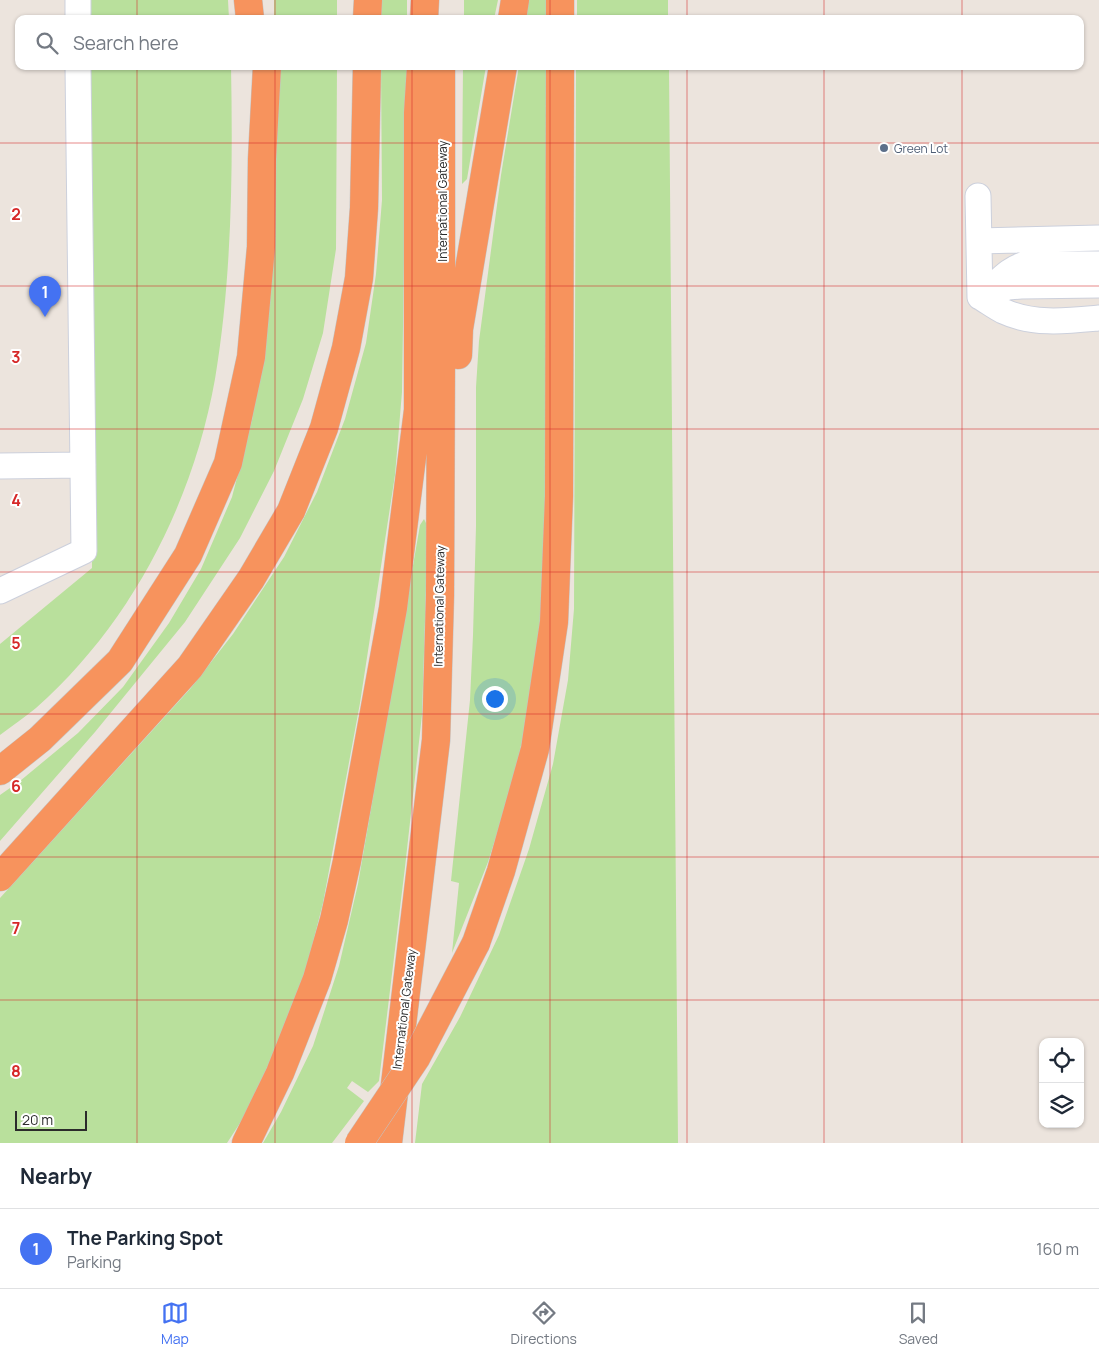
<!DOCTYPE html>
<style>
:root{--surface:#fff;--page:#f6f6f7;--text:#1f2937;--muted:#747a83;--line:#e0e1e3;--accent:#4472f2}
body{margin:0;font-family:Manrope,sans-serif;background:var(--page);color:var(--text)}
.controls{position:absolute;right:15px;bottom:15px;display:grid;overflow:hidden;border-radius:10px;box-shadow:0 1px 4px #0004}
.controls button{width:45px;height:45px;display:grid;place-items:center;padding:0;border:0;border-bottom:1px solid var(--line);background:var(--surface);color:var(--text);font:25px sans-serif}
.scale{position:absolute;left:15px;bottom:12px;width:72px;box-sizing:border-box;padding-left:5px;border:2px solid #2b2b2b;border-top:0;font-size:14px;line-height:18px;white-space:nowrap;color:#2b2b2b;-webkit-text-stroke:4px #fff;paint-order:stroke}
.you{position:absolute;left:494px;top:698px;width:18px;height:18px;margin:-12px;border:4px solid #fff;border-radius:50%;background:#1a73e8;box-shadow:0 0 0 8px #1a73e833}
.badge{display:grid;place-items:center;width:32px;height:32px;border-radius:50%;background:var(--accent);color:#fff;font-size:16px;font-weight:700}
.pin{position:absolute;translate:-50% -41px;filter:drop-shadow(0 1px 2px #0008)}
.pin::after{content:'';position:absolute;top:26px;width:18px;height:15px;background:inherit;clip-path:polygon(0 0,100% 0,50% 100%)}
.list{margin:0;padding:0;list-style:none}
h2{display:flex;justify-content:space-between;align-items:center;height:65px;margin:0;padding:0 20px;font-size:21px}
h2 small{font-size:16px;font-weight:400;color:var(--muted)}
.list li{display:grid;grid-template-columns:32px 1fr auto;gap:15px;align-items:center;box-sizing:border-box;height:80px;padding:0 20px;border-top:1px solid var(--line)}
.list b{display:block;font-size:19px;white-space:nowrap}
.list p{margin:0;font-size:16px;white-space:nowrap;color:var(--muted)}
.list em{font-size:16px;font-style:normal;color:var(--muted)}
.icon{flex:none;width:28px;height:28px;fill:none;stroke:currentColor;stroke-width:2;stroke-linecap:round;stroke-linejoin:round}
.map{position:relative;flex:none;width:1099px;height:1143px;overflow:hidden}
.search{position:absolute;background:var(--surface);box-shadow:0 1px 4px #0004;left:15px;right:15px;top:15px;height:55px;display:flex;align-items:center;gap:12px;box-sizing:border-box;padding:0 18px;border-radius:10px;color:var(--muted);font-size:19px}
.sheet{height:145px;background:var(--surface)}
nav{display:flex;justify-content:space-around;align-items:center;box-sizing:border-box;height:70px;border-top:1px solid var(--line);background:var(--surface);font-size:14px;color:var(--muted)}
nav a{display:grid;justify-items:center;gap:2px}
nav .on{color:var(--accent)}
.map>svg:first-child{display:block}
.green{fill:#b9e09c}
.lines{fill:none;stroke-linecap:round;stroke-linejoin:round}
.minor-casing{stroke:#ccd0dc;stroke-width:27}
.highway-casing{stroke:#c4c4c4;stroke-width:29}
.minor{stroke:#fff;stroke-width:25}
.highway{stroke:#f7935d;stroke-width:28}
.highway-bridge-casing{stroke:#c4c4c4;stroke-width:29;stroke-linecap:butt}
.highway-bridge{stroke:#f7935d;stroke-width:28}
.grid{fill:none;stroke:#d62828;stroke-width:1;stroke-opacity:0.55}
.service-dot{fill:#5c6f8a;stroke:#fff;stroke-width:2}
.labels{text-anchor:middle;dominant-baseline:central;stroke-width:4;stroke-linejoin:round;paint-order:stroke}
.service-label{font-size:12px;fill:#4e5e75;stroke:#fff;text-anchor:start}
.street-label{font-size:12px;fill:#2b2b2b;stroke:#fff}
.grid-label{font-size:16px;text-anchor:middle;font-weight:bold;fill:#d62828;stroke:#fff;stroke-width:4;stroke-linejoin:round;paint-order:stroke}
</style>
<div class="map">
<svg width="1099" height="1143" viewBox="0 0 1099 1143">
<rect width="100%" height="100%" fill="#ece4dd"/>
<path class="green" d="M89,0H228L229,19H89Z
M274,0H337V19H274Z
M381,0H407V19H381Z
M464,0H498L494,19H464Z
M529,0H546V19H526Z
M577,0H668V19H577Z
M89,66H231C233,168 232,278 215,379C193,503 131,624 36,708C25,717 12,726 0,735V644L92,568Z
M274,66H337L336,249L323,333L303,399L274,471L240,538L185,622L95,732L0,841V795L20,781L78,733L123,687L169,623L201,569L232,497L252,420L265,337Z
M381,66H407L402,392L395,475L360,703L323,903L305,974L280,1043L242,1120L227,1143H0V898L190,689L233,634L284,557L317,492L345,419L366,343L376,274L382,200Z
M463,66H486L467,179L462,184Z
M519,66H546V433L544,601L528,713L513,783L488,862L452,953L459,883L451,881L470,700L473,635L476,526V387L479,341L501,175Z
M576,66H669L678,1143H415L422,1084L460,1017L499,935L529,849L553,764L568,680L574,609Z
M424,519L428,527L422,715L405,867L379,1081L368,1092L352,1081L347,1088L364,1101L332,1143H263L281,1112L313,1046L339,966L358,884L420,525Z"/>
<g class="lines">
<g class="minor-casing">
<path id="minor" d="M78,0V19
M978,196L980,297
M979,241L1099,238
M987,295L1008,287L1021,286L1099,285
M980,297C996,286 1006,269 1026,264H1099
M980,297C987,301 995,307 1003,311C1033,325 1067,321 1099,318
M0,466L83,465
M0,591L84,551L78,66"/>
</g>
<g class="highway-casing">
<path id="highway" d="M248,0L250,19
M560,0V19
M367,19L368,0
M424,19L425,0
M512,19L515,0
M458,355L459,329L503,66
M0,771L40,739L120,661L188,555L228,463L251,357L261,247L262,159L267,66
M0,877L190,667L251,579L291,511L324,428L346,348L359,278L364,208L367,66
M476,943L501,871L535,749L554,622L559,496L560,66
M246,1143L280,1073L317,979L334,920L347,861L393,608L418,410V113L421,66
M388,1143L436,740L440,595L441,359V66"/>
</g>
<use href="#minor" class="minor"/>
<use href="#highway" class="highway"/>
<g class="highway-bridge-casing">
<path id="highway-bridge" d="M359,1143L416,1058L476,943"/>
</g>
<use href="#highway-bridge" class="highway-bridge"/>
</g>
<path class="grid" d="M137,0V19M275,0V19M412,0V19M550,0V19M687,0V19M824,0V19M962,0V19M137,66V1143M275,66V1143M412,66V1143M550,66V1143M687,66V1143M824,66V1143M962,66V1143M0,143H1099M0,286H1099M0,429H1099M0,572H1099M0,714H1099M0,857H1099M0,1000H1099"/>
<circle class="service-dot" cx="884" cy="148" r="5"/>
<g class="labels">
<g class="service-label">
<text x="894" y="148">Green Lot</text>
</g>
<g class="street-label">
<text transform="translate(442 201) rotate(-90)">International Gateway</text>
<text transform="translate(439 606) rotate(-89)">International Gateway</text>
<text transform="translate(404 1009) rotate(-83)">International Gateway</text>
</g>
</g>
<g class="grid-label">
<text x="16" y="220">2</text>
<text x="16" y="363">3</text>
<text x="16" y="506">4</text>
<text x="16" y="649">5</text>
<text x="16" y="792">6</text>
<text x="16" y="934">7</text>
<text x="16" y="1077">8</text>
</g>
</svg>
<div class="controls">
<button><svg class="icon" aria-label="locate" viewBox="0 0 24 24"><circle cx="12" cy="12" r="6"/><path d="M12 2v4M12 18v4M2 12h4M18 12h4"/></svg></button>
<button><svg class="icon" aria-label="layers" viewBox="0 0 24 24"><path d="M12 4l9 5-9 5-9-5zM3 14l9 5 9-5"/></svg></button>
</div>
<div class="scale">20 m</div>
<div class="you"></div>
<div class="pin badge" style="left:45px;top:317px">1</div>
<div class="search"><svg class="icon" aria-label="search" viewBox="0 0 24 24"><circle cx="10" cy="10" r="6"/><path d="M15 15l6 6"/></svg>Search here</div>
</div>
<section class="sheet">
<h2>Nearby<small></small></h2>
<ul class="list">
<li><span class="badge">1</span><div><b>The Parking Spot</b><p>Parking</p></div><em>160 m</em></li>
</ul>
</section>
<nav>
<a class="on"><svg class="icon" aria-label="map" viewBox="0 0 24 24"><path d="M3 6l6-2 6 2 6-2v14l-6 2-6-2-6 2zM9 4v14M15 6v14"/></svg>Map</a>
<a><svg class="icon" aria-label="directions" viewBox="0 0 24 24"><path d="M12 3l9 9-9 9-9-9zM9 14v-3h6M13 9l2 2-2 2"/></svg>Directions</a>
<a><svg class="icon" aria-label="saved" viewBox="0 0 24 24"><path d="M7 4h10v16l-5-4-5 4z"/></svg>Saved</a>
</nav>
